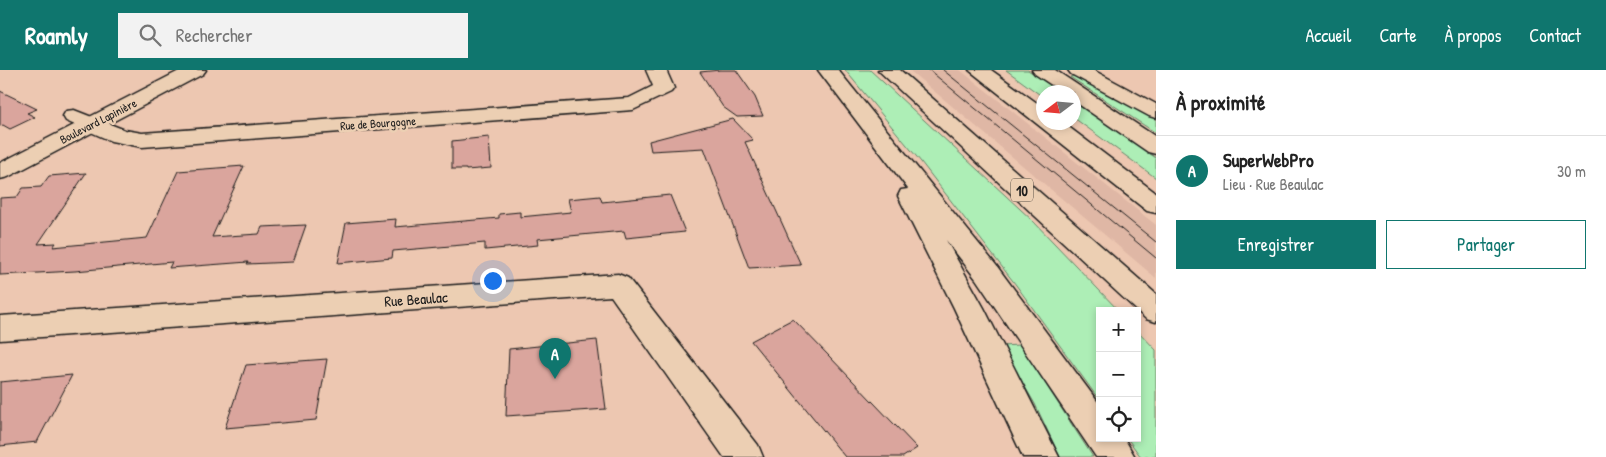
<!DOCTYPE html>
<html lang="fr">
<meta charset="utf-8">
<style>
:root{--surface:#fff;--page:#f2f2f2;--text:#222;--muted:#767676;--line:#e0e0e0;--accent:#0f766e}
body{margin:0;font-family:"Patrick Hand",sans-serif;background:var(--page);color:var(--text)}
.controls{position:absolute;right:15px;bottom:15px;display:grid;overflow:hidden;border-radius:0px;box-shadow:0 2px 8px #0003}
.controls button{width:45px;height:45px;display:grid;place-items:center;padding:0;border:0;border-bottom:1px solid var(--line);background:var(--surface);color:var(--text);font:25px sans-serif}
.compass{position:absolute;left:1036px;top:15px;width:45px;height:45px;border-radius:50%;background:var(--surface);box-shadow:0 2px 8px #0003;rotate:254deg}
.you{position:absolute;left:492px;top:210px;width:18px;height:18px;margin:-12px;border:4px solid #fff;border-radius:50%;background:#1a73e8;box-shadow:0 0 0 8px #1a73e833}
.badge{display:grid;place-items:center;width:32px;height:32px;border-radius:50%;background:var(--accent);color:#fff;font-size:16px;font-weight:700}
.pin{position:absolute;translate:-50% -41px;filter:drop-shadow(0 1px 2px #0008)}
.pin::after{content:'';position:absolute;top:26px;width:18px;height:15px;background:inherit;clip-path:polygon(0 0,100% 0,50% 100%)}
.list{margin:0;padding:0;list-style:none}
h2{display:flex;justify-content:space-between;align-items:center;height:65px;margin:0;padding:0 20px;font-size:21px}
h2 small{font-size:16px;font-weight:400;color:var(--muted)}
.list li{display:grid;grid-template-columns:32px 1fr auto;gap:15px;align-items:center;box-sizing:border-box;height:70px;padding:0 20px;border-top:1px solid var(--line)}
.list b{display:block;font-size:19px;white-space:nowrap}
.list p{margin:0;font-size:16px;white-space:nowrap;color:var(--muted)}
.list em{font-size:16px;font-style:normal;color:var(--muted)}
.actions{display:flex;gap:10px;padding:15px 20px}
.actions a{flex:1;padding:11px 0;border:1px solid var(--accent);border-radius:0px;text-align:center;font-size:18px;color:var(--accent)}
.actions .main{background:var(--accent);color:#fff}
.icon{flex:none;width:28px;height:28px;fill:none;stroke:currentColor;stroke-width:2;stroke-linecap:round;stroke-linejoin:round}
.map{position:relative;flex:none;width:1156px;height:387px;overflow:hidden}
header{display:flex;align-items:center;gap:30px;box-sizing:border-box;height:70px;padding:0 25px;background:var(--accent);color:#fff}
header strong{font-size:24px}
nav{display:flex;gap:28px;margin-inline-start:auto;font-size:18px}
.search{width:350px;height:45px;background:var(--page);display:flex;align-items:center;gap:12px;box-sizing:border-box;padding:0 18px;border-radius:0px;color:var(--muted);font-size:19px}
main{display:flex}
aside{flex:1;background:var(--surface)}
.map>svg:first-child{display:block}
.built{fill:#dfb7a5}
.green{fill:#adeeb6;stroke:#648569}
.building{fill:#daa59d;stroke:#1c1c1c}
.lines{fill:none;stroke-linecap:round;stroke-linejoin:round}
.minor-casing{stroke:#1c1c1c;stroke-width:3}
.major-casing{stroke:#1c1c1c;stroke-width:3}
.highway-casing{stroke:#1c1c1c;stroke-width:3}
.minor{fill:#eccfb3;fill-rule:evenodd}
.major{fill:#eccfb3;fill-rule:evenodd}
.highway{fill:#eccfb3;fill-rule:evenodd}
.tram{stroke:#1c1c1c;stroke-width:1}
.labels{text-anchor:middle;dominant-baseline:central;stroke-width:5;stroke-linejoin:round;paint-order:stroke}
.far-street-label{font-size:12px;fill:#1c1c1c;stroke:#eccfb3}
.shield{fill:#eccfb3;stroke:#5a5249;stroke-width:1}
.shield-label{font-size:14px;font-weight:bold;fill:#1c1c1c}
.street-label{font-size:15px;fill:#1c1c1c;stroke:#eccfb3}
</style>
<header>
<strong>Roamly</strong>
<div class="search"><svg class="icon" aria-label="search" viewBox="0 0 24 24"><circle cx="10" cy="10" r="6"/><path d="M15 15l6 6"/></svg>Rechercher</div>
<nav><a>Accueil</a><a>Carte</a><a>À propos</a><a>Contact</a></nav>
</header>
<main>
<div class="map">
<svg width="1156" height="387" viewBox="0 0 1156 387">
<rect width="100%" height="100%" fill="#edc7b1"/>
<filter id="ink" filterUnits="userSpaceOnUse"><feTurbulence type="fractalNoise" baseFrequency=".02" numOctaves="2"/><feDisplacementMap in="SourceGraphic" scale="10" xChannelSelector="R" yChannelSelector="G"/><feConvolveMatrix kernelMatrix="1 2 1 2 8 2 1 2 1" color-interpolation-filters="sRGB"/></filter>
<g filter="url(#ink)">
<path class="built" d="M909,0H960L1156,155V208Z"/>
<path class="green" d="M845,0H870L1033,151L1119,241H1100V331L1016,215L921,92Z
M1006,0H1028L1061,22H1044L1043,27Z
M1078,5L1156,47V63L1070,7Z
M1074,31L1156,88V108L1074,48Z
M1137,260L1156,280V387H1141L1127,368H1137Z
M1020,275L1093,387H1060L1035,334L1001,276Z"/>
<path class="building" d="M720,0H736L755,27L763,46L737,47L723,37L700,2Z
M0,21L37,39L27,43L35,47L10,59L3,55L0,56Z
M733,49L753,70L745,72L801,195L749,198L704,78L651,81L649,71Z
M489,67L491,98L466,100V99H452V71Z
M244,96L212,167L259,164L262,157L306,155L293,192L247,194L248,192L169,198L172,192L75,201L0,205V128L17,127L23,118L41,117L49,106L86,103L38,174L56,173L53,177L147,168L178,101Z
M670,125L685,162L626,168L624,161L537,169L538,175L485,180V173L393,181L392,188L338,193L346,153L396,149L395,157L499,148V144L520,142V147L571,142L568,129L600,126L602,132Z
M793,249L829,286L917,378L903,387H845L751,271Z
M597,270L606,339L506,346L509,279Z
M327,289L316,350L225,358L246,295Z
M72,305L37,372L0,376V312Z"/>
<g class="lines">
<g class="minor-casing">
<path id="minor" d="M646,0H666L674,18L671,22L633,40L142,77L111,71L66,51L63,46L66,41L74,40L125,60L142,63L629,28L653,16Z
M618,204L628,208L758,375L763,387H724L611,226L0,270V246Z"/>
</g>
<g class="major-casing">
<path id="major" d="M181,0H206L203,4L8,107L0,109V93Z"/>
</g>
<g class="highway-casing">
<path id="highway" d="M818,0H838L996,195L1100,335V368H1124L1135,387H1096L976,209L946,170L984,238L1059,387H1023L954,238L898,126L901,120L908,119Z
M878,0H900L1156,224V252L1146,249Z
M969,0H991L1044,38V52H1062L1156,123V143L1147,141Z
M1032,0H1055L1156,67V84L1148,82L1074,31V22H1062L1035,4Z
M1068,0H1093L1156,34V48L1149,46L1071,4Z"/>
</g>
<use href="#minor" class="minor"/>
<use href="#major" class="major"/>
<use href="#highway" class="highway"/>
<path class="tram" d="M929,0L1156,188
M943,0L1156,172"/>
</g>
</g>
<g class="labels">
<g class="far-street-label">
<text transform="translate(98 51) rotate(-27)">Boulevard Lapinière</text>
<text transform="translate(378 53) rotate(-4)">Rue de Bourgogne</text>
</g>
<rect class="shield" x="1011" y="108.5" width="22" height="23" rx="4"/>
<g class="shield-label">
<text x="1022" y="120">10</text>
</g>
<g class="street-label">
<text transform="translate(416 229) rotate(-4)">Rue Beaulac</text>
</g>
</g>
</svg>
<div class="controls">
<button>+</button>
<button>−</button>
<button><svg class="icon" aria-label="locate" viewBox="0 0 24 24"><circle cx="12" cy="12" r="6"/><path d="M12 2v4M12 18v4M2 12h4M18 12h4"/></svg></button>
</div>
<svg class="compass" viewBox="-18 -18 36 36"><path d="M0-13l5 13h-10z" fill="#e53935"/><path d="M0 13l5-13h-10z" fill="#767676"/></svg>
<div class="you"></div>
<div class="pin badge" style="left:555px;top:309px">A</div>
</div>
<aside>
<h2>À proximité<small></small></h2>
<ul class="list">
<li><span class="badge">A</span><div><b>SuperWebPro</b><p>Lieu · Rue Beaulac</p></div><em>30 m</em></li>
</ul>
<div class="actions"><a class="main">Enregistrer</a><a>Partager</a></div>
</aside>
</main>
